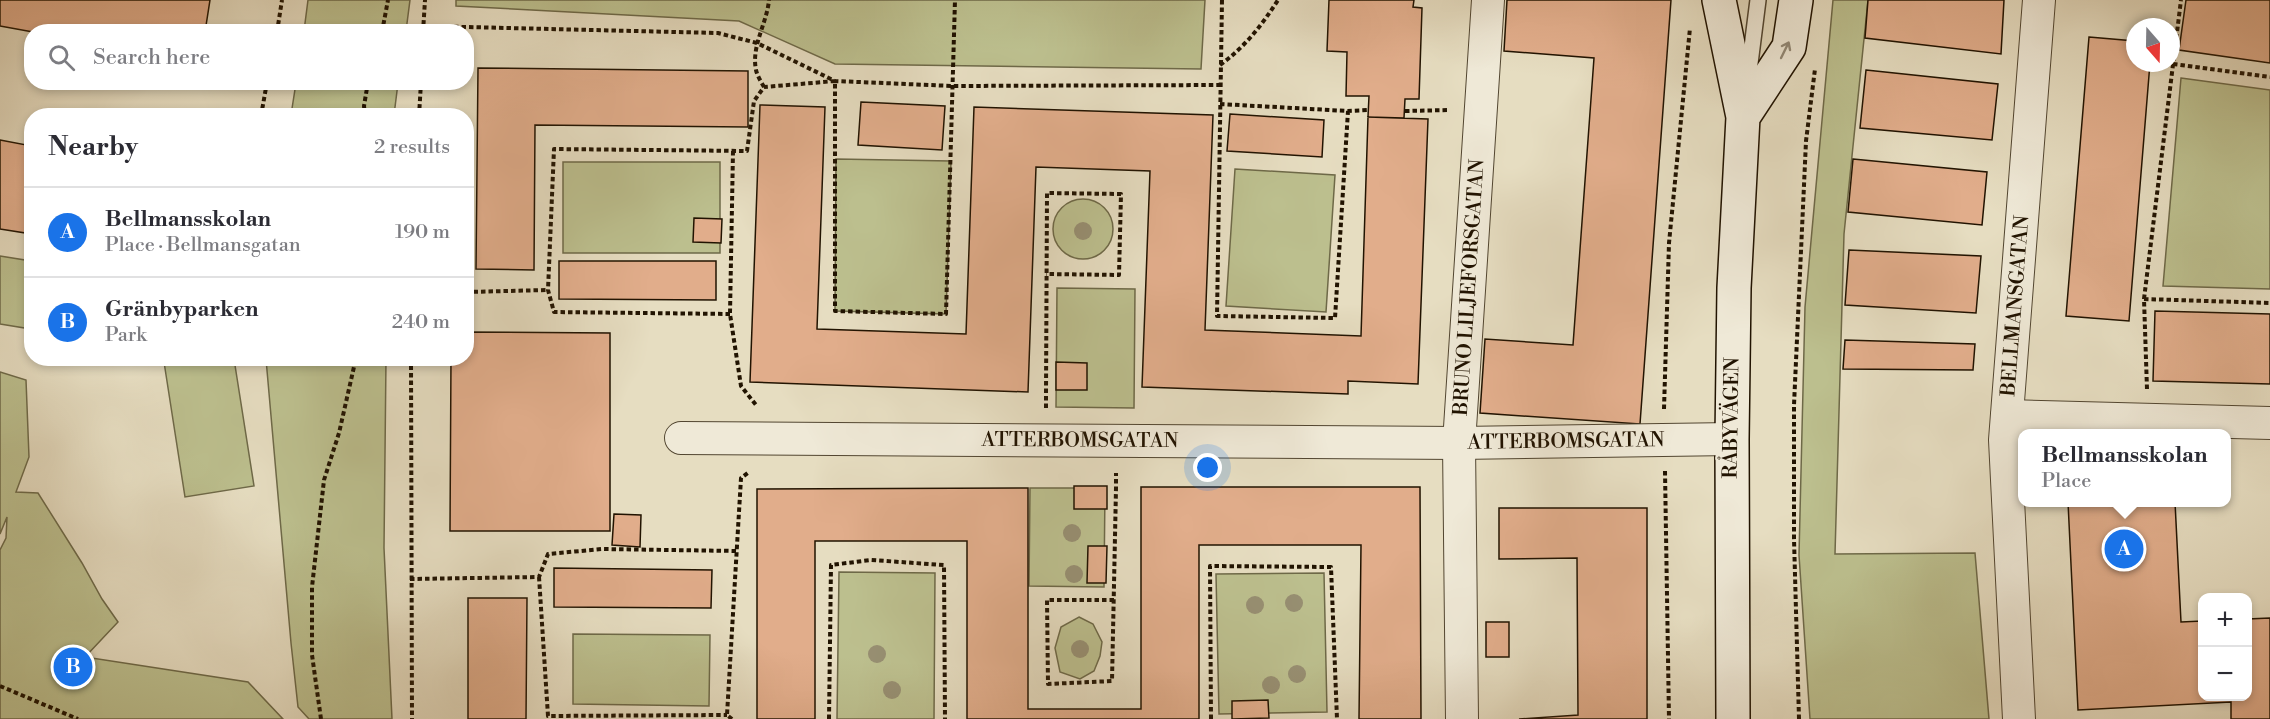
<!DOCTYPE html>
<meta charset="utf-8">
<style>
:root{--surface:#fff;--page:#f7f7f7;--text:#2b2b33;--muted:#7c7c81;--line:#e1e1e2;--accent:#1a73e8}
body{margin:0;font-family:"Libre Bodoni",serif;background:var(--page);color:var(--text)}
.controls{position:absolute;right:18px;bottom:18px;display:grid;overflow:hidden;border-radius:12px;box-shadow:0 3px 9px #0003}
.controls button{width:54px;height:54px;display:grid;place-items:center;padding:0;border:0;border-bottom:2px solid var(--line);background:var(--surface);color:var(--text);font:30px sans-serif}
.compass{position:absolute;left:2126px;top:18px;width:54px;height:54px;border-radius:50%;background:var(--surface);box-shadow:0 3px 9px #0003;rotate:160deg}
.you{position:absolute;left:1208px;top:468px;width:21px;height:21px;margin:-15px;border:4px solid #fff;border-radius:50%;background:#1a73e8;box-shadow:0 0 0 9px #1a73e833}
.badge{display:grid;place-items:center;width:39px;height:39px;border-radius:50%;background:var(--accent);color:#fff;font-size:20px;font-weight:700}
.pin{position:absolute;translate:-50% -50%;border:3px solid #fff;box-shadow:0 2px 6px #0006}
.popup{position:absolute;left:2018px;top:429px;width:213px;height:78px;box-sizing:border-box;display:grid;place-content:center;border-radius:12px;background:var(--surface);filter:drop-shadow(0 2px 4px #0005);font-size:20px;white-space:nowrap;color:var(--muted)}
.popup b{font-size:22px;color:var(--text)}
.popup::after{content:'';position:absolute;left:50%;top:100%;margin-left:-12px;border:12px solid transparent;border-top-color:var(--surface)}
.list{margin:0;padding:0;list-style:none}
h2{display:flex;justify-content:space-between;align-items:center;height:78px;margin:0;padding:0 24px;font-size:26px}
h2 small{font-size:20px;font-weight:400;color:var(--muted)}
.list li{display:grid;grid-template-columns:39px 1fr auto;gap:18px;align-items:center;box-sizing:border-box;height:90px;padding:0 24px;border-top:2px solid var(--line)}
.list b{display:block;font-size:22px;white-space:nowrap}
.list p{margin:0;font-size:20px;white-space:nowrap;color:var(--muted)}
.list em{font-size:20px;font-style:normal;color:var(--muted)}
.icon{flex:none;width:33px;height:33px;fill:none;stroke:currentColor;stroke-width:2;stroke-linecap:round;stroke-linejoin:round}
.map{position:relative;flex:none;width:2270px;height:719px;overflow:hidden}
.search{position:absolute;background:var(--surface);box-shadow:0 3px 9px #0003;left:24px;top:24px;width:450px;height:66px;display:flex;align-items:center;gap:15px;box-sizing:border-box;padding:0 21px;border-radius:24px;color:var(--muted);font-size:22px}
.panel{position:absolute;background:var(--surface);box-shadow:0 3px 9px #0003;left:24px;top:108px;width:450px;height:258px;border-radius:24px}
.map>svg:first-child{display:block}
.green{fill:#bcbf8e;stroke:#6e6948;stroke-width:1.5}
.building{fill:#e1ad8b;stroke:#211301;stroke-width:1.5}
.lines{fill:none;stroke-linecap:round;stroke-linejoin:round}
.lane-casing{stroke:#524631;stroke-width:18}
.street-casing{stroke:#524631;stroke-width:34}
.secondary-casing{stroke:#211301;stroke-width:36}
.path{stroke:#211301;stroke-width:4;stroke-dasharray:4.5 3;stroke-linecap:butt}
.lane{stroke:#efe9d7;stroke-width:15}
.street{stroke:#efe9d7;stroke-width:32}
.secondary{stroke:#efe9d7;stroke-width:33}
.tree{fill:#978f72}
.oneway{stroke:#928977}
.labels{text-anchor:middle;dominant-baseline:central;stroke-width:4.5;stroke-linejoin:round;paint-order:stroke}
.street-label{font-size:20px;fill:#211301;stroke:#efe9d7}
</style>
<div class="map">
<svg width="2270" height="719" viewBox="0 0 2270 719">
<rect width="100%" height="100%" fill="#e6ddc1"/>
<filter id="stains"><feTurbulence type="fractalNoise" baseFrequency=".00333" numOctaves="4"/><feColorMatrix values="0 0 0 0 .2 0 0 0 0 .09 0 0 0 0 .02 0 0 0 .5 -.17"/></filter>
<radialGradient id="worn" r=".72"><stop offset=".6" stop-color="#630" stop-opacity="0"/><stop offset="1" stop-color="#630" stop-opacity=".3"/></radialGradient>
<path class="green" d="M308,0H410L406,31H304Z
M456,0H1205L1201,69L835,64L739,21L456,6Z
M1833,0H1868L1844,234L1835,554L1975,553L1989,719H1810L1799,555L1805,307Z
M2181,78L2270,90V289L2163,286Z
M296,83H398L394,115H291Z
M836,159L951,161L946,314L835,311Z
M563,162H720V253H563Z
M1235,169L1335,175L1326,312L1226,306Z
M1053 229a30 30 0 1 1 60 0a30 30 0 1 1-60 0Z
M0,256L31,261V329L0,324Z
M1057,288L1135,289L1134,408L1056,407Z
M187,359H234L254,486L185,497L164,362Z
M266,359H386L384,548L392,719H309L298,707L291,643Z
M0,372L26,380L29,457L16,492L38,493L82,563L102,599L118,622L85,657L248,682L283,719H0V550L6,538L7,517L0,534Z
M1030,488H1105L1104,587L1029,586Z
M839,572L935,573L934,719H837Z
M1324,573L1327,712L1219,714L1216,574Z
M1079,617L1093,624L1102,642L1100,656L1094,671L1080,679L1060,672L1055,648L1061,627Z
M573,634L710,635L709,706L573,704Z"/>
<path class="building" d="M0,0H210L205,32H33L0,26Z
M1329,0H1414L1413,7L1422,8L1419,99H1405L1404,118L1368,117L1369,96H1346L1347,52L1327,51Z
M1507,0H1671L1640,424L1480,413L1485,339L1573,345L1594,58L1504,51Z
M1868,0H2004L2001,54L1865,38Z
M2186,0H2270V63L2179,50Z
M2089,37L2135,41V63H2150L2129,321L2066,316Z
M478,68L748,71V127L535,125L534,270L476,269Z
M1866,70L1998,84L1992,140L1860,128Z
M861,102L945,106L942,150L858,145Z
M760,105L825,107L817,329L966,334L974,107L1213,115L1205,330L1361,336L1368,117L1428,119L1418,384L1348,381V394L1142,387L1150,171L1036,167L1028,392L750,382Z
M1230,114L1324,120L1322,157L1227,151Z
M0,140L32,146V234L0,229Z
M1853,159L1987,172L1982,225L1848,212Z
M694,218L722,219L721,243L693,242Z
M1849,250L1981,256L1976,313L1845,305Z
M559,261H716V300L559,299Z
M2155,311L2270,314V384L2153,381Z
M466,332L610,333V531H450L451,358H466Z
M1845,340L1975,344L1973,370L1843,369Z
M1056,362L1087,363V390H1056Z
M1074,486H1107V509H1074Z
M1141,487H1420L1421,719H1359L1361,545H1199V719H967V541H815V719H757V489L1028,488V709H1141Z
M2068,502H2175L2181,622L2202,621V696H2248V619L2270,618V719H2231V702L2078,710Z
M1499,508H1647V719H1519L1578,715L1577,558L1499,559Z
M614,514L641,515L640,547L612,545Z
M1088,546H1107L1106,583H1087Z
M554,568L712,570L711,608L554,607Z
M468,598H527L526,719H468Z
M1486,622H1509V657H1486Z
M1268,700L1269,718L1232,719V701Z"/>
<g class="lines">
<g class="lane-casing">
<path id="lane" d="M1747,87L1758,0"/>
</g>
<g class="street-casing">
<g id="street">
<path d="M2007,416L2270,423"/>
<path id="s1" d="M681,438L1459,443L1732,439"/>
<path id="s2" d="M1462,719L1459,443L1488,0"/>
<path id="s3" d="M2019,719L2005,440L2039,0"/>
</g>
</g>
<g class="secondary-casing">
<path id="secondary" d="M1719,0L1743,117L1734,288L1732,439L1733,719
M1743,117L1789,47L1796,0"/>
</g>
<path class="path" d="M1222,0L1217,316L1335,318L1348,111
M424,26L718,33L757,43L835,81L953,86L1220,85
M277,32L282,0
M382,32L388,0
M423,32L425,0
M2173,64L2270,77
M1220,65C1245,47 1262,25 1278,0
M764,87C761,82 757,75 756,70C751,46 767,23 769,0
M1220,104L1348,111L1369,110
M1405,111L1449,110
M261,116L267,82
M365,116L364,106L368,82
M419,116L421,82
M733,151L730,314L741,386L756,405
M466,292L548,290
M2144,299L2270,303
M730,314L554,312L548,290L554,149L747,151L754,101L764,87L835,81V311L946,314L955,0
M411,358L412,719
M2147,389L2144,299L2181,0
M1046,408V394L1047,193L1121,194L1119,275L1046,274
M1664,409L1669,243L1690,28
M1665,471L1669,719
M539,577L548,716L727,715
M410,579L539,577L548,554L602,549L737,551
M1114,600H1047L1048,684L1112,681L1116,488V473
M0,686L78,719
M321,719L312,655V587L324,480L339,433L356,358
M732,719L727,715L741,478L749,472
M829,719L831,565L871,560L944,565L945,719
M1211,719L1210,566L1331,567L1337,719
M1799,719L1794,539V405L1806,141L1815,69"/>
<use href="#lane" class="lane"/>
<use href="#street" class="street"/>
<use href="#secondary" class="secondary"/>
</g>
<g class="tree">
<circle cx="1083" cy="231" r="9"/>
<circle cx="1072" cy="533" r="9"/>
<circle cx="1074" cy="574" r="9"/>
<circle cx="1294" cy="603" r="9"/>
<circle cx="1255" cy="605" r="9"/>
<circle cx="1080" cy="649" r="9"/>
<circle cx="877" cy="654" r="9"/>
<circle cx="1297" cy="674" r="9"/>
<circle cx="1271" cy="685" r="9"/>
<circle cx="892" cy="690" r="9"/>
</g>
<defs><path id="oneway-shaft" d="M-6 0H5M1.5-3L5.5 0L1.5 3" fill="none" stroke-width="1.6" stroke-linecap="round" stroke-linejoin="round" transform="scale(1.5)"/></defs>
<use class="oneway" href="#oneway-shaft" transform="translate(1785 50) rotate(-64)"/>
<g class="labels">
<g class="street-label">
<text stroke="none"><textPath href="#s2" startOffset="432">BRUNO LILJEFORSGATAN</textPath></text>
<text stroke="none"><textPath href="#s3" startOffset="414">BELLMANSGATAN</textPath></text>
<text transform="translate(1732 418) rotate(-89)">RÅBYVÄGEN</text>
<text stroke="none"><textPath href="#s1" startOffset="399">ATTERBOMSGATAN</textPath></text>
<text stroke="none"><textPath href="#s1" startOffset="885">ATTERBOMSGATAN</textPath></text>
</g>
</g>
<rect width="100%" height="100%" filter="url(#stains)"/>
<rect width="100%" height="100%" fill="url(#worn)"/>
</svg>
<div class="controls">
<button>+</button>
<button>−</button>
</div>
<svg class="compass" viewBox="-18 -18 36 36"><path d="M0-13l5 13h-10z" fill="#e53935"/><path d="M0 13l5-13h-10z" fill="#7c7c81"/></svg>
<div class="you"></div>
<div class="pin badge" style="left:2124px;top:549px">A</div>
<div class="popup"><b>Bellmansskolan</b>Place</div>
<div class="pin badge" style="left:73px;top:667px">B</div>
<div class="search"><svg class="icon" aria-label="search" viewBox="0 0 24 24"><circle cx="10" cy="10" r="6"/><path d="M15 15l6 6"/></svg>Search here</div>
<section class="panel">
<h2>Nearby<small>2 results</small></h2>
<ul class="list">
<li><span class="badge">A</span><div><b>Bellmansskolan</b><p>Place · Bellmansgatan</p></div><em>190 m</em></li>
<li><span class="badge">B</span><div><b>Gränbyparken</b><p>Park</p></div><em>240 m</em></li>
</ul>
</section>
</div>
